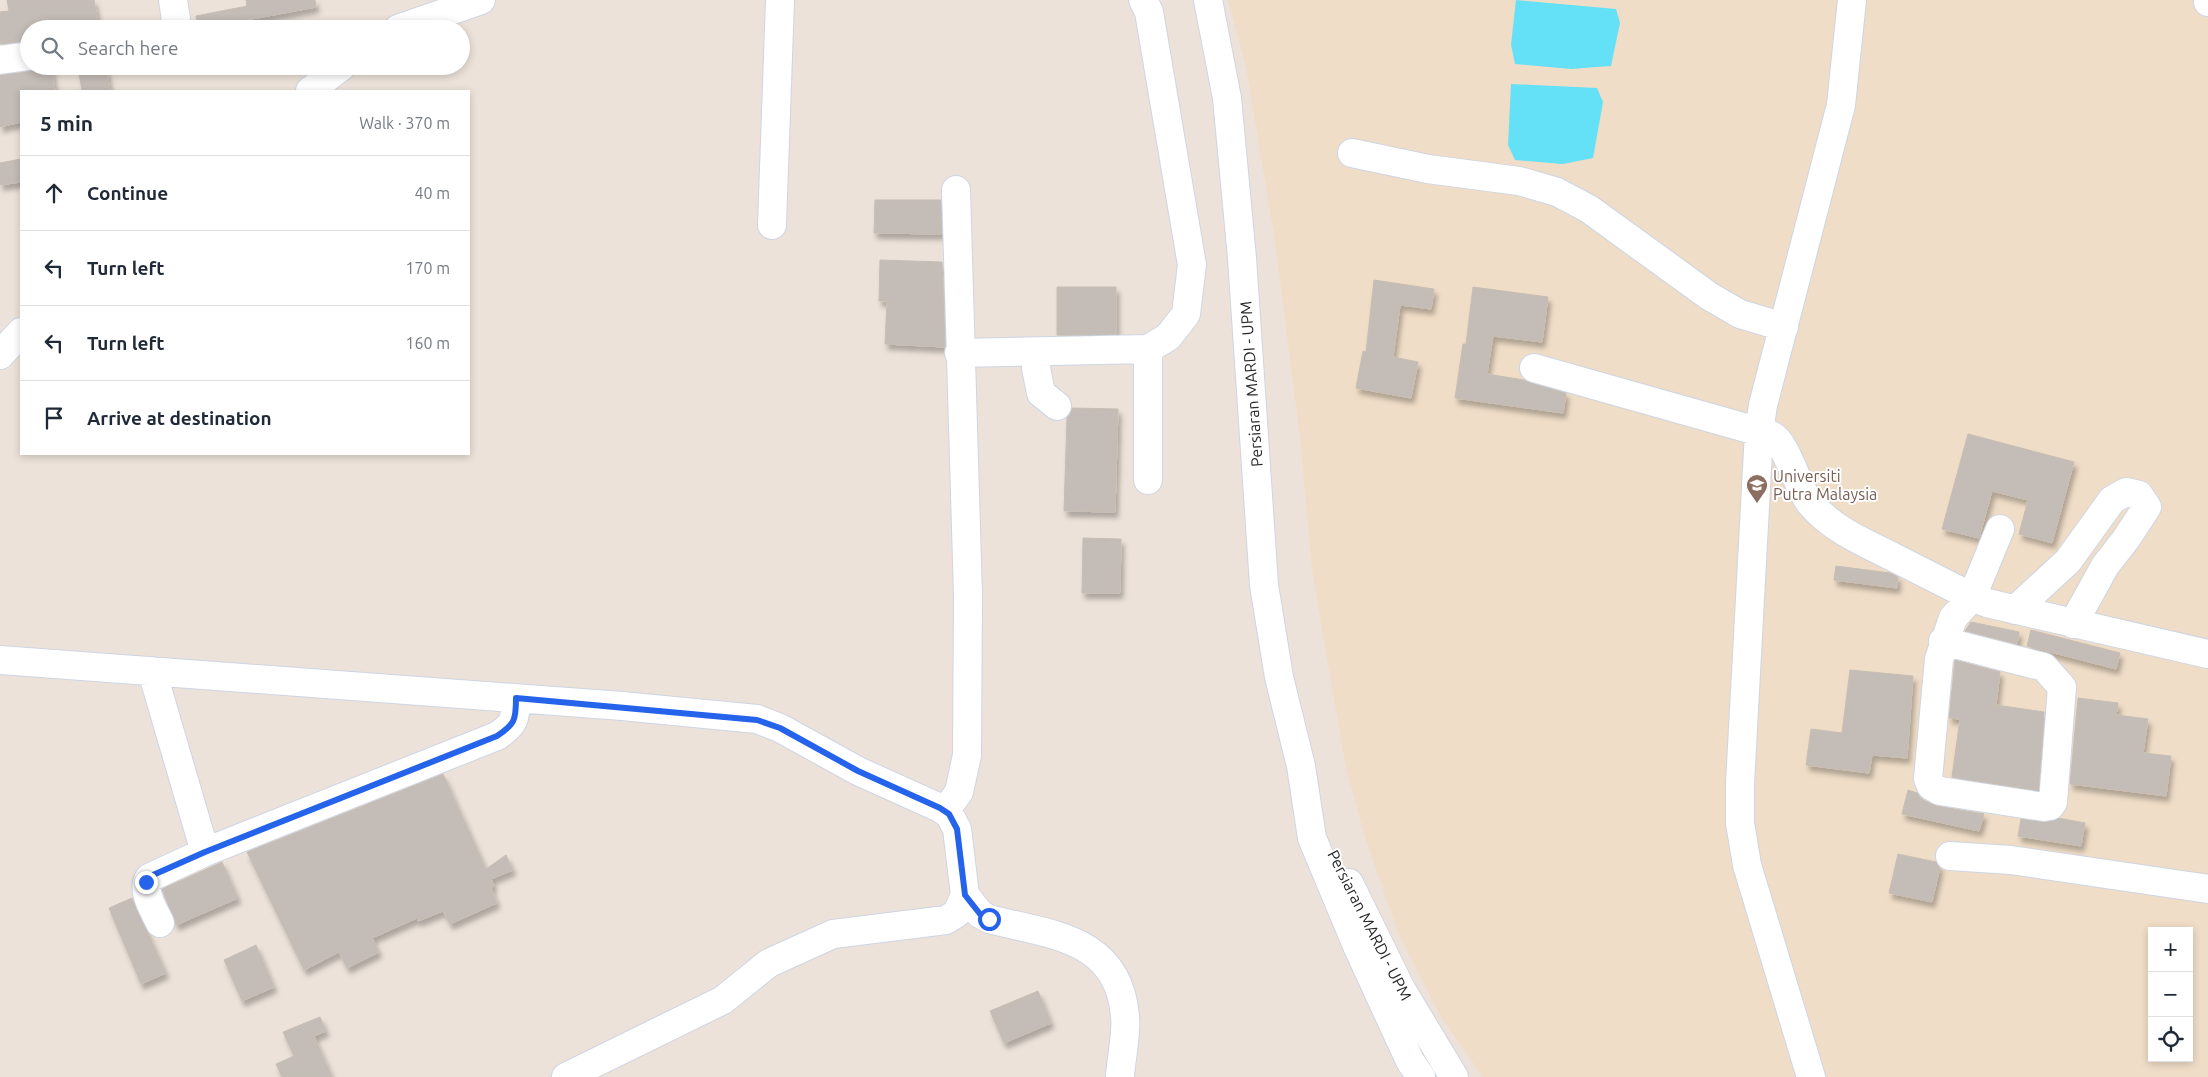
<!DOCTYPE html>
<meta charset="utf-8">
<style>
:root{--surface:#fff;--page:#f2f2f3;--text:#1f2937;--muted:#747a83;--line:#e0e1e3}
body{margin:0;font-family:Ubuntu,sans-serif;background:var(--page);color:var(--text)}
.controls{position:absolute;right:15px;bottom:15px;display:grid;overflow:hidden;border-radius:0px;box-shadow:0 2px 8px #0003}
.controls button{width:45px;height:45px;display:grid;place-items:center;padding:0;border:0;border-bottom:1px solid var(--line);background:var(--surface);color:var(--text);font:25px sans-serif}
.stop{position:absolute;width:15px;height:15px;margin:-11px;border:4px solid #2563eb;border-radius:50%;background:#fff}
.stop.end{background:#2563eb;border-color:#fff;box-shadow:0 1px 5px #0008}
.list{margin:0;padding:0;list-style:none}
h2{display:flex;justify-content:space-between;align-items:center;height:65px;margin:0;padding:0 20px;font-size:21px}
h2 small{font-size:16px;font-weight:400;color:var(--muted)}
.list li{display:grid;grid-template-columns:32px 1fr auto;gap:15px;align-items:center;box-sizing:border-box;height:75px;padding:0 20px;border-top:1px solid var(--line)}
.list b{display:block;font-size:19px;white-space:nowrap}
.list em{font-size:16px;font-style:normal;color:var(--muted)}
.icon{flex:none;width:28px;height:28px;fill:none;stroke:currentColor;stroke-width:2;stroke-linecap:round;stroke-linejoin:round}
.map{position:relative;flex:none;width:2208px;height:1077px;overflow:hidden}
.search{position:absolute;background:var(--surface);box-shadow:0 2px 8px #0003;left:20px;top:20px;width:450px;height:55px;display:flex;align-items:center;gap:12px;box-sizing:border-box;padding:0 18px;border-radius:28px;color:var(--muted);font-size:19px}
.panel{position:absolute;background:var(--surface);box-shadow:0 2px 8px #0003;left:20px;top:90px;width:450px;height:365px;border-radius:0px}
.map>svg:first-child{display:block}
.education{fill:#efddc7;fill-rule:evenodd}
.water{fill:#64e1f6}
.building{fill:#c4bcb6;stroke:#c7beb3;filter:url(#shadow)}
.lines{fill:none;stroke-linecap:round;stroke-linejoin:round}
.minor-casing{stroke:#ced5e3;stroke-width:30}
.minor{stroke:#fff;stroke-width:28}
.route{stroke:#2563eb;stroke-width:6}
.labels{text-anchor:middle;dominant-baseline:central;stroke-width:4;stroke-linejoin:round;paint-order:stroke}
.street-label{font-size:16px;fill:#292929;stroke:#fff}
.education-label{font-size:16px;fill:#785e54;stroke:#fff;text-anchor:start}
</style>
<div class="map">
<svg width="2208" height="1077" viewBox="0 0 2208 1077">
<defs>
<filter id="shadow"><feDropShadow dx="3" dy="5.5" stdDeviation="2.5" flood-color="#0004"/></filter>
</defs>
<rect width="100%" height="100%" fill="#ece2d9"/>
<path class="education" d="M1228,0H2208V1077H1483L1441,1017L1397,930L1365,837L1346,769L1312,570L1300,438L1275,241L1246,67ZM2152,931H2189V1058H2152Z"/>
<path class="water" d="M1516,0L1616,9L1620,23L1611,66L1571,69L1515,64L1511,45Z
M1511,84L1597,88L1603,102L1593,158L1563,164L1515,160L1508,145Z"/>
<path class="building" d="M7,0H94L99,29H29V41L0,44V12L9,11Z
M246,0H315L316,7L241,21L242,29H198L196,16L247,6Z
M40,66H51L55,91H21V122L0,127V75L31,71Z
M78,66H106L110,91H82Z
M21,159V182L0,185V163Z
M875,200H941L942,234L874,233Z
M880,260L942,262L945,347L885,344L887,301H879Z
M1374,280L1434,289L1431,309L1400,305L1393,357L1418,362L1411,398L1356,388L1363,351L1366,352Z
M1057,287H1116V334L1057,335Z
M1473,287L1548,297L1542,342L1493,336L1487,374L1524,380L1566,393L1563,413L1455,398L1463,344H1466Z
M1072,408L1118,409L1115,512L1064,511L1067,418Z
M1968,434L2074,462L2052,543L2019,534L2028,500L1992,491L1979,538L1942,529Z
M1083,538L1121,539L1120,593H1082Z
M1836,566L1890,573L1898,577L1897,588L1834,580Z
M1971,622L2019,632L2017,644L1965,631Z
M2031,630L2120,653L2116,669L2027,646Z
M1955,660L2000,672L1996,705L2044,712L2038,790L1952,777L1960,719L1949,718Z
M1850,670L1913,676L1907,758L1872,755L1869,773L1806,765L1811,729L1842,733Z
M2078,698L2118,703L2116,715L2148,719L2143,753L2171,756L2166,796L2070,784Z
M443,774L486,869L506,855L513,870L491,879L494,886L491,888L497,903L450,924L443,911L418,921L417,918L372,938L379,952L347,968L339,952L304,970L247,852Z
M1908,790L1917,793L1923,800L1937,806L1984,814L1979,831L1902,814Z
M2058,818L2085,823L2081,846L2018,836L2021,819L2046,822Z
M1898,854L1936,862L1940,867L1932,902L1889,893Z
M222,862L238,898L176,925L162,889Z
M132,898L166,973L141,984L109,908Z
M256,945L274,987L242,1001L224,960Z
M1038,991L1051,1023L1004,1043L990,1011Z
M320,1017L326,1031L314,1036L332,1077H282L276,1064L294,1056L283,1032Z"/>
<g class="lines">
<g class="minor-casing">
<path id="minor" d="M173,0L176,19L173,29
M1208,0L1227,98L1242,258L1264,585L1279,677L1301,766L1312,838L1358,948L1410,1061L1421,1077
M2208,0V2
M398,29L481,0
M0,60L29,56
M310,91L342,66
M1352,153L1428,169L1519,181L1557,192L1589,209L1709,296L1740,314L1784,327
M772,225L780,0
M1038,352L1036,368L1041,393L1057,406
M959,353L1148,349L1168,337L1186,314L1192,265L1149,12L1143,0
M0,355L21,332
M1534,368L1771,435C1788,444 1796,486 1810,503C1832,529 1863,542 1893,557C1919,570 1946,584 1972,597L1987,603L2208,654
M1148,480V349
M2015,610L2068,561L2112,500L2126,492L2139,495L2147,507L2126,539L2105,566L2073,624
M1943,641L2044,667L2062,687L2053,802L2050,806L2044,807L1940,791L1931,786L1928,779L1939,659L1953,618L1972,597L2000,529
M0,660L622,706L757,719L780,728L858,771L940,808L949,814
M152,671L205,852L497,736C515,724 515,720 516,698
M1950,856L2011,860L2208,889
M1349,883L1401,989L1454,1077
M965,895L980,914L989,919C1051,935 1118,937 1125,1016C1127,1035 1121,1058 1120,1077
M160,923C154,910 141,891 149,878L205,852
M566,1077L723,1000L769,963L833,934L946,920L957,913L965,895L957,829L949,814L948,807L959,792L967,755L968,595L956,190
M1811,1077L1747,865L1740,823V784L1759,432L1763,405L1841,105L1852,0"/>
</g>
<use href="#minor" class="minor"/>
</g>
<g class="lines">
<path class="route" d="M146,882L153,875L205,852L497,736C515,724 516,720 516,698L757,720L780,728L858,771L940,808L949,814L957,829L965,895L980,914L989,919"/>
</g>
<defs>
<g id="university-pin" transform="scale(1.125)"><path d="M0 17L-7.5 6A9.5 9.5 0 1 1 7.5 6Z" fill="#8d6e63" stroke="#fff"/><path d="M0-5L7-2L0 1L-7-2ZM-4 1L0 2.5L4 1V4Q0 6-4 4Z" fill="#fff"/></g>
</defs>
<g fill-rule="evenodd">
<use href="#university-pin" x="1757" y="485"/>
</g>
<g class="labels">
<g class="street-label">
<text transform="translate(1251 384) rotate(-94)">Persiaran MARDI - UPM</text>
<text transform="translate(1370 925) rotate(63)">Persiaran MARDI - UPM</text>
</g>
<g class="education-label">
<text x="1773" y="476">Universiti<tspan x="1773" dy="18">Putra Malaysia</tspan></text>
</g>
</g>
</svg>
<div class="controls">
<button>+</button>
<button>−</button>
<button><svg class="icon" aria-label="locate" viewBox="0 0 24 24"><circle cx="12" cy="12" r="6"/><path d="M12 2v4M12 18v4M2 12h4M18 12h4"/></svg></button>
</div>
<div class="stop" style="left:989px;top:919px"></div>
<div class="stop end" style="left:146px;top:882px"></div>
<div class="search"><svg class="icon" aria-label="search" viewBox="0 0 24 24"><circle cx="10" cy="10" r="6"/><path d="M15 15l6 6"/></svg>Search here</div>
<section class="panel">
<h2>5 min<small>Walk · 370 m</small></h2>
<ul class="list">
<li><svg class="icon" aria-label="ahead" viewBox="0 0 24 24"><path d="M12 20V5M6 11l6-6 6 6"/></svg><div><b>Continue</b></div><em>40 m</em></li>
<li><svg class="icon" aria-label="left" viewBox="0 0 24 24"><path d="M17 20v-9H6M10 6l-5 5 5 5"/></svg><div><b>Turn left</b></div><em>170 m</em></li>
<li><svg class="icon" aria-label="left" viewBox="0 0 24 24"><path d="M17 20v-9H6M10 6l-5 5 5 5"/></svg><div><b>Turn left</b></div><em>160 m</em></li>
<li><svg class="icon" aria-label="arrive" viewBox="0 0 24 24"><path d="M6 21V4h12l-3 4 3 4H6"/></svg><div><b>Arrive at destination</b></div></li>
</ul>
</section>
</div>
